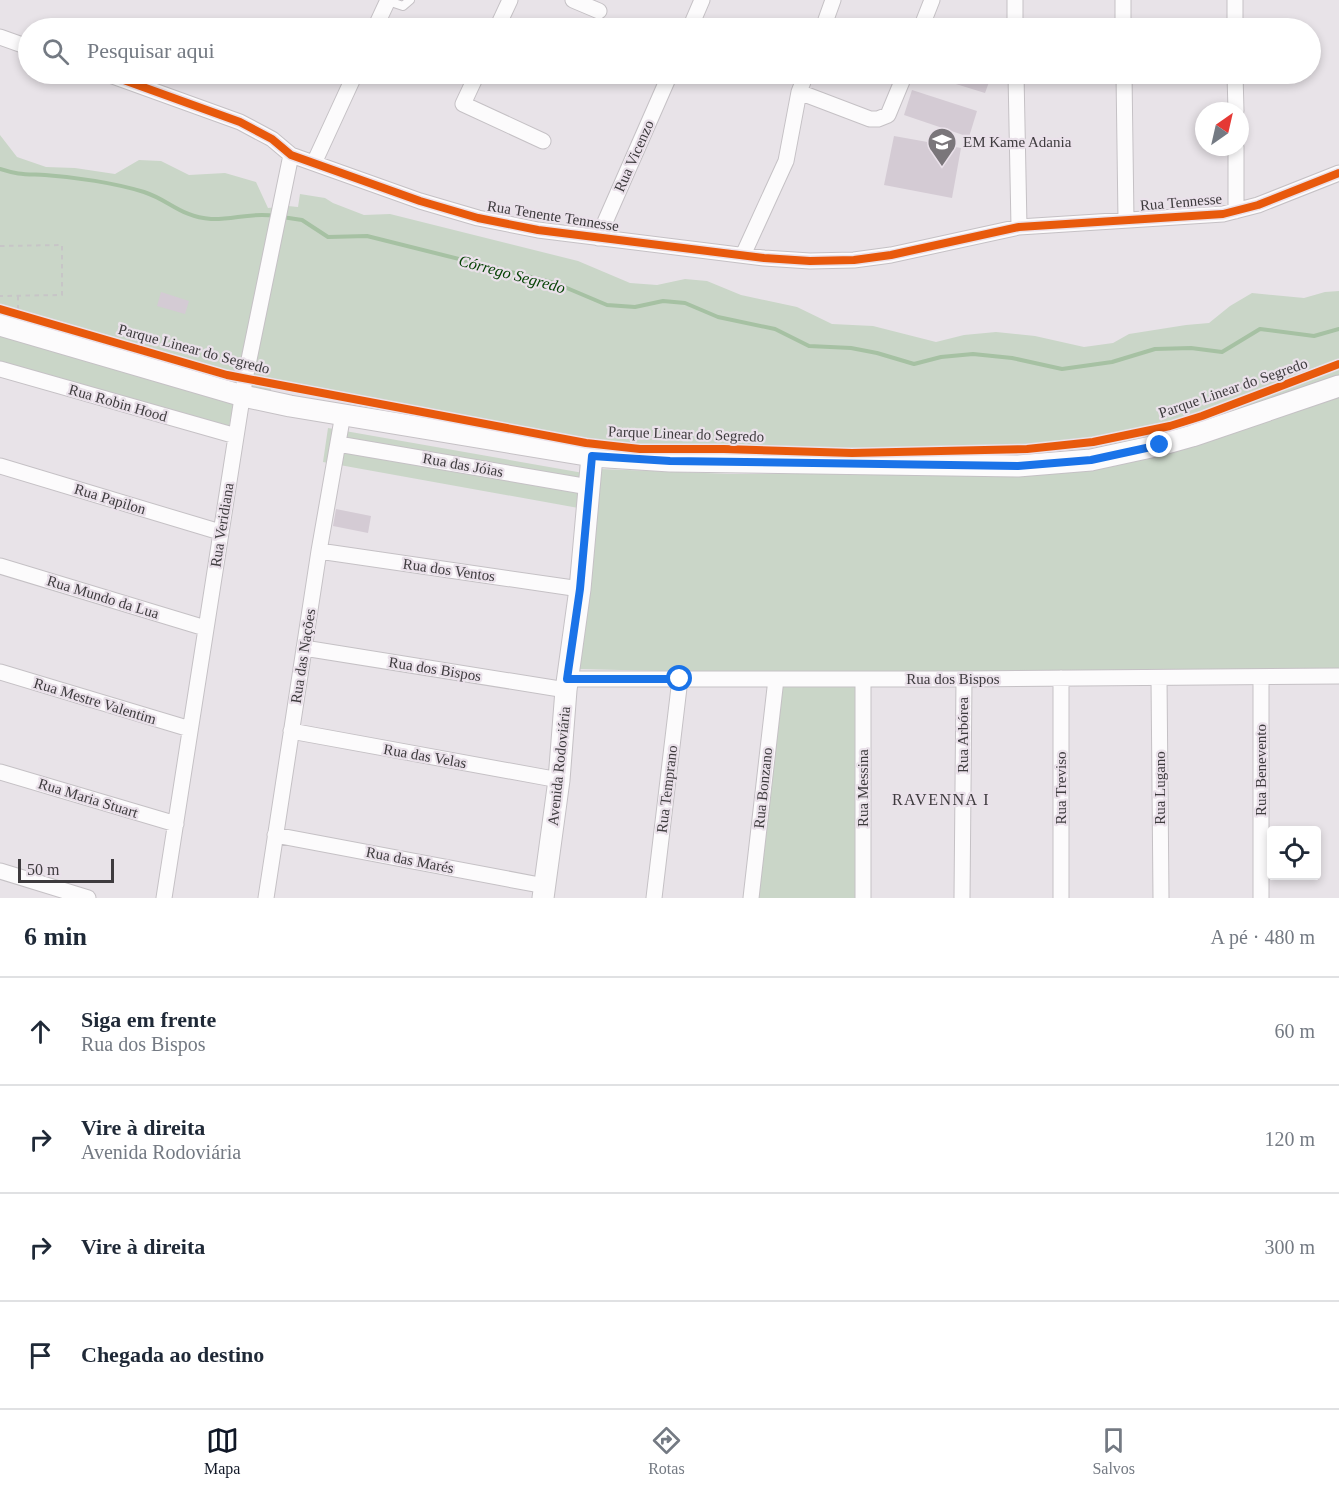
<!DOCTYPE html>
<html lang="pt">
<meta charset="utf-8">
<style>
:root{--surface:#fff;--page:#f6f6f7;--text:#1f2937;--muted:#747a83;--line:#e0e1e3;--accent:#111827}
body{margin:0;font-family:"Times New Roman",serif;background:var(--page);color:var(--text)}
.controls{position:absolute;right:18px;bottom:18px;display:grid;overflow:hidden;border-radius:6px;box-shadow:0 3px 9px #0003}
.controls button{width:54px;height:54px;display:grid;place-items:center;padding:0;border:0;border-bottom:2px solid var(--line);background:var(--surface);color:var(--text);font:30px sans-serif}
.compass{position:absolute;left:1195px;top:102px;width:54px;height:54px;border-radius:50%;background:var(--surface);box-shadow:0 3px 9px #0003;rotate:34deg}
.scale{position:absolute;left:18px;bottom:15px;width:96px;box-sizing:border-box;padding-left:6px;border:3px solid #3e3b3e;border-top:0;font-size:16px;line-height:21px;white-space:nowrap;color:#3e3b3e;-webkit-text-stroke:4px #eae1ea;paint-order:stroke}
.stop{position:absolute;width:18px;height:18px;margin:-14px;border:4px solid #1a73e8;border-radius:50%;background:#fff}
.stop.end{background:#1a73e8;border-color:#fff;box-shadow:0 2px 6px #0008}
.list{margin:0;padding:0;list-style:none}
h2{display:flex;justify-content:space-between;align-items:center;height:78px;margin:0;padding:0 24px;font-size:26px}
h2 small{font-size:20px;font-weight:400;color:var(--muted)}
.list li{display:grid;grid-template-columns:39px 1fr auto;gap:18px;align-items:center;box-sizing:border-box;height:108px;padding:0 24px;border-top:2px solid var(--line)}
.list b{display:block;font-size:22px;white-space:nowrap}
.list p{margin:0;font-size:20px;white-space:nowrap;color:var(--muted)}
.list em{font-size:20px;font-style:normal;color:var(--muted)}
.icon{flex:none;width:33px;height:33px;fill:none;stroke:currentColor;stroke-width:2;stroke-linecap:round;stroke-linejoin:round}
.map{position:relative;flex:none;width:1339px;height:898px;overflow:hidden}
.search{position:absolute;background:var(--surface);box-shadow:0 3px 9px #0003;left:18px;right:18px;top:18px;height:66px;display:flex;align-items:center;gap:15px;box-sizing:border-box;padding:0 21px;border-radius:33px;color:var(--muted);font-size:22px}
.sheet{height:510px;background:var(--surface)}
nav{display:flex;justify-content:space-around;align-items:center;box-sizing:border-box;height:84px;border-top:2px solid var(--line);background:var(--surface);font-size:16px;color:var(--muted)}
nav a{display:grid;justify-items:center;gap:3px}
nav .on{color:var(--accent)}
.map>svg:first-child{display:block}
.green{fill:#cad6c8}
.lines{fill:none;stroke-linecap:round;stroke-linejoin:round}
.stream{stroke:#a6c1a3;stroke-width:4}
.building{fill:#d4cbd4}
.lane-casing{stroke:#c5c1c5;stroke-width:10}
.street-casing{stroke:#c5c1c5;stroke-width:17}
.secondary-casing{stroke:#c5c1c5;stroke-width:23}
.path{stroke:#c7c5c7;stroke-width:2;stroke-dasharray:4.5 4.5;stroke-linecap:butt}
.lane{stroke:#fcfbfc;stroke-width:8}
.street{stroke:#fcfbfc;stroke-width:15}
.secondary{stroke:#fcfbfc;stroke-width:21}
.cycleway-casing{stroke:#eae1ea;stroke-width:11}
.cycleway{stroke:#e8590c;stroke-width:8}
.route{stroke:#1a73e8;stroke-width:8}
.labels{text-anchor:middle;dominant-baseline:central;stroke-width:4.5;stroke-linejoin:round;paint-order:stroke}
.poi-label{font-size:15px;fill:#3e3b3e;stroke:#eae1ea;text-anchor:start}
.street-label{font-size:15px;fill:#3e3b3e;stroke:#eae1ea}
.water-label{font-size:16px;font-style:italic;fill:#064305;stroke:#eae1ea}
.neighbourhood-label{font-size:16px;letter-spacing:1.5px;fill:#3e3b3e;stroke:#eae1ea}
</style>
<div class="map">
<svg width="1339" height="898" viewBox="0 0 1339 898">
<rect width="100%" height="100%" fill="#e8e3e8"/>
<path class="green" d="M0,135L17,157L46,167L75,168L115,174L139,160L161,161L189,175L225,173L256,182L268,208L288,206L298,207L300,194L325,198L333,203L364,215L390,214L578,261L630,283L657,285L685,279L707,281L741,295L797,307L832,324L873,326L936,342L964,335L996,332L1035,336L1084,347L1113,343L1129,334L1186,325L1209,323L1230,306L1252,293L1304,298L1325,292L1339,291V376L1217,421L1114,446L1039,452L741,455L682,452L622,445L312,390L273,381L270,393L0,312Z
M0,329L234,402L229,426L0,364Z
M1339,392V672H857V898H758L784,674L580,669L582,599L600,493V469L731,474H1017Z
M328,428L589,474L584,509L323,462Z"/>
<g class="lines">
<path class="stream" d="M0,169C18,175 26,174 45,175C75,177 115,183 144,192C169,200 181,217 211,219C233,220 251,212 275,216
M282,217L302,220L328,237L367,236L555,283L607,305L635,307L663,301L685,303L718,317L775,329L809,346L851,348L877,353L914,364L941,357L973,354L1012,358L1062,369L1112,362L1155,349L1191,348L1222,352L1260,329L1314,336L1339,329"/>
</g>
<path class="building" d="M930,74H992L985,93L930,76Z
M912,90L977,111L969,137L904,115Z
M894,136L961,148L952,198L884,185Z
M161,292L189,301L185,314L157,306Z
M336,509L371,516L368,533L333,526Z"/>
<g class="lines">
<g class="lane-casing">
<path id="lane" d="M388,1L403,6L410,0"/>
</g>
<g class="street-casing">
<path id="street" d="M573,0L599,11
M1015,0V28
M1123,0V28
M1235,0V28
M375,28L388,0
M497,28L510,0
M690,28L702,0
M823,28L833,0
M921,28L932,0
M0,37L28,47
M107,74L240,122L272,139L291,155L420,201L478,218L538,230L764,258L810,261L854,260L891,255L1019,227L1223,214L1258,205L1339,173
M477,74L463,104L543,141
M566,74L569,75
M1016,74L1019,227
M1124,74L1126,220
M1235,74L1236,111
M799,92L870,119H878L888,115L905,74
M1236,147V211
M314,163L355,74
M598,238L670,74
M743,255L786,161L799,92L806,74
M0,369L236,436
M338,444L589,487
M0,466L220,532
M319,551L580,589
M0,566L205,628
M304,648L566,690
M0,672L190,729
M1061,678V898
M1159,678L1161,898
M1261,678V898
M567,679H964L1339,676
M291,731L559,780
M0,772L176,824
M275,835L545,886
M0,871L88,898
M164,898L245,379L291,155
M266,898L319,551L343,414
M654,898L680,679
M751,898L776,679
M863,898V679
M962,898L964,679"/>
</g>
<g class="secondary-casing">
<path id="secondary" d="M0,325L243,396L290,406L592,456L670,461L1018,466L1091,460L1160,445L1192,436L1339,386
M543,898L559,780L566,690L580,589L592,456"/>
</g>
<path class="path" d="M0,246L62,245V295L0,296
M18,296V314"/>
<use href="#lane" class="lane"/>
<use href="#street" class="street"/>
<use href="#secondary" class="secondary"/>
<g class="cycleway-casing">
<path id="cycleway" d="M107,74L240,122L272,139L291,155L420,201L478,218L538,230L764,258L810,261L854,260L891,255L1019,227L1223,214L1258,205L1339,173
M0,309L227,375L586,443L640,449H724L852,453L1027,449L1093,442L1170,426L1202,416L1339,364"/>
</g>
<use href="#cycleway" class="cycleway"/>
</g>
<g class="lines">
<path class="route" d="M680,679H567L580,589L592,456L670,461L1018,466L1091,460L1160,445"/>
</g>
<defs>
<g id="school-pin" transform="scale(1.5)"><path d="M0 17L-7.5 6A9.5 9.5 0 1 1 7.5 6Z" fill="#7a767a" stroke="#eae1ea"/><path d="M0-5L7-2L0 1L-7-2ZM-4 1L0 2.5L4 1V4Q0 6-4 4Z" fill="#fff"/></g>
</defs>
<g fill-rule="evenodd">
<use href="#school-pin" x="942" y="142"/>
</g>
<g class="labels">
<g class="poi-label">
<text x="963" y="142">EM Kame Adania</text>
</g>
<g class="street-label">
<text transform="translate(634 156) rotate(-66)">Rua Vicenzo</text>
<text transform="translate(1181 202) rotate(-5)">Rua Tennesse</text>
<text transform="translate(553 216) rotate(9)">Rua Tenente Tennesse</text>
<text transform="translate(194 349) rotate(15)">Parque Linear do Segredo</text>
<text transform="translate(1233 388) rotate(-19)">Parque Linear do Segredo</text>
<text transform="translate(118 403) rotate(16)">Rua Robin Hood</text>
<text transform="translate(686 434) rotate(2)">Parque Linear do Segredo</text>
<text transform="translate(463 465) rotate(10)">Rua das Jóias</text>
<text transform="translate(110 499) rotate(17)">Rua Papilon</text>
<text transform="translate(222 525) rotate(-81)">Rua Veridiana</text>
<text transform="translate(449 570) rotate(8)">Rua dos Ventos</text>
<text transform="translate(103 597) rotate(17)">Rua Mundo da Lua</text>
<text transform="translate(303 656) rotate(-81)">Rua das Nações</text>
<text transform="translate(435 669) rotate(9)">Rua dos Bispos</text>
<text x="953" y="679">Rua dos Bispos</text>
<text transform="translate(95 701) rotate(17)">Rua Mestre Valentim</text>
<text transform="translate(963 735) rotate(-90)">Rua Arbórea</text>
<text transform="translate(425 756) rotate(10)">Rua das Velas</text>
<text transform="translate(559 766) rotate(-84)">Avenida Rodoviária</text>
<text transform="translate(1261 770) rotate(-90)">Rua Benevento</text>
<text transform="translate(763 788) rotate(-84)">Rua Bonzano</text>
<text transform="translate(863 788) rotate(-90)">Rua Messina</text>
<text transform="translate(1061 788) rotate(-90)">Rua Treviso</text>
<text transform="translate(1160 788) rotate(-90)">Rua Lugano</text>
<text transform="translate(667 789) rotate(-83)">Rua Temprano</text>
<text transform="translate(88 798) rotate(17)">Rua Maria Stuart</text>
<text transform="translate(410 860) rotate(11)">Rua das Marés</text>
</g>
<g class="water-label">
<text transform="translate(512 274) rotate(15)">Córrego Segredo</text>
</g>
<g class="neighbourhood-label">
<text x="941" y="799">RAVENNA I</text>
</g>
</g>
</svg>
<div class="controls">
<button><svg class="icon" aria-label="locate" viewBox="0 0 24 24"><circle cx="12" cy="12" r="6"/><path d="M12 2v4M12 18v4M2 12h4M18 12h4"/></svg></button>
</div>
<svg class="compass" viewBox="-18 -18 36 36"><path d="M0-13l5 13h-10z" fill="#e53935"/><path d="M0 13l5-13h-10z" fill="#747a83"/></svg>
<div class="scale">50 m</div>
<div class="stop" style="left:680px;top:679px"></div>
<div class="stop end" style="left:1160px;top:445px"></div>
<div class="search"><svg class="icon" aria-label="search" viewBox="0 0 24 24"><circle cx="10" cy="10" r="6"/><path d="M15 15l6 6"/></svg>Pesquisar aqui</div>
</div>
<section class="sheet">
<h2>6 min<small>A pé · 480 m</small></h2>
<ul class="list">
<li><svg class="icon" aria-label="ahead" viewBox="0 0 24 24"><path d="M12 20V5M6 11l6-6 6 6"/></svg><div><b>Siga em frente</b><p>Rua dos Bispos</p></div><em>60 m</em></li>
<li><svg class="icon" aria-label="right" viewBox="0 0 24 24"><path d="M7 20v-9h11M14 6l5 5-5 5"/></svg><div><b>Vire à direita</b><p>Avenida Rodoviária</p></div><em>120 m</em></li>
<li><svg class="icon" aria-label="right" viewBox="0 0 24 24"><path d="M7 20v-9h11M14 6l5 5-5 5"/></svg><div><b>Vire à direita</b></div><em>300 m</em></li>
<li><svg class="icon" aria-label="arrive" viewBox="0 0 24 24"><path d="M6 21V4h12l-3 4 3 4H6"/></svg><div><b>Chegada ao destino</b></div></li>
</ul>
</section>
<nav>
<a class="on"><svg class="icon" aria-label="map" viewBox="0 0 24 24"><path d="M3 6l6-2 6 2 6-2v14l-6 2-6-2-6 2zM9 4v14M15 6v14"/></svg>Mapa</a>
<a><svg class="icon" aria-label="directions" viewBox="0 0 24 24"><path d="M12 3l9 9-9 9-9-9zM9 14v-3h6M13 9l2 2-2 2"/></svg>Rotas</a>
<a><svg class="icon" aria-label="saved" viewBox="0 0 24 24"><path d="M7 4h10v16l-5-4-5 4z"/></svg>Salvos</a>
</nav>
